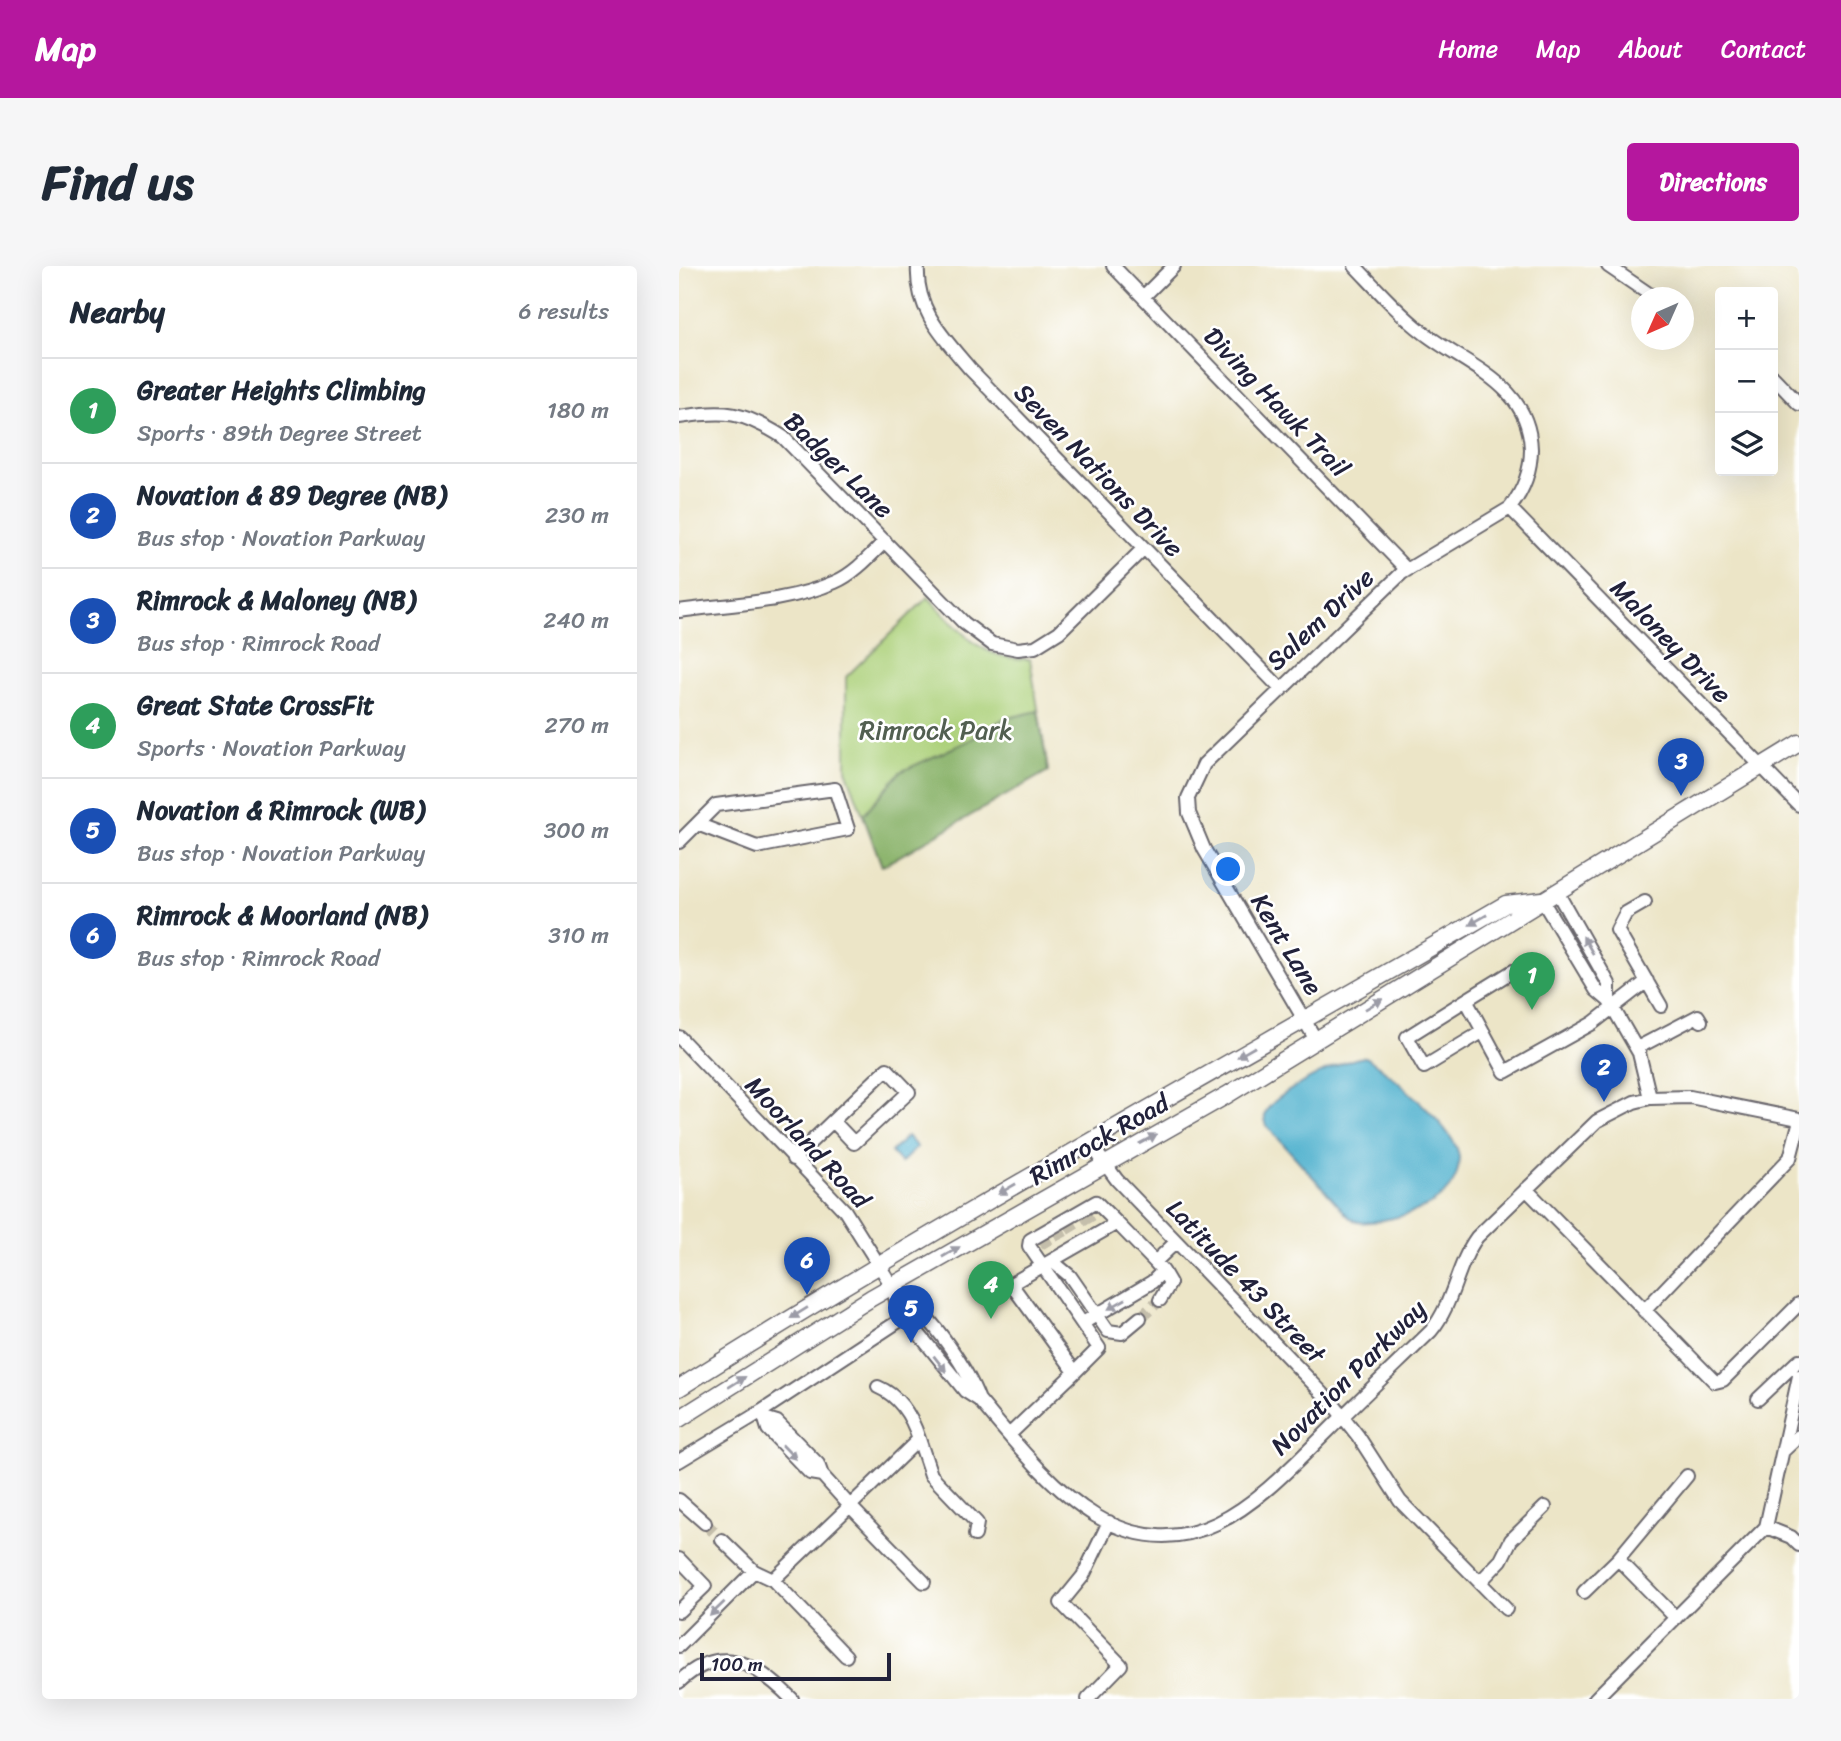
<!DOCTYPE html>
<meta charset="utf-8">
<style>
:root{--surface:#fff;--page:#f6f6f7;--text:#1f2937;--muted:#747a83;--line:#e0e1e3;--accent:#b5179e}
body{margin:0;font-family:Sriracha,sans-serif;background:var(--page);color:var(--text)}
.controls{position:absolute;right:21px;top:21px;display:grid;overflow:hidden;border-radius:7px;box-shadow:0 7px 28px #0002}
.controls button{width:63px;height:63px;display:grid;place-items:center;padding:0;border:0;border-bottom:2px solid var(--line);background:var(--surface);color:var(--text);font:35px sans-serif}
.compass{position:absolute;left:952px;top:21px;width:63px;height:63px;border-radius:50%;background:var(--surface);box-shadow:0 7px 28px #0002;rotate:225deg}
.scale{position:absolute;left:21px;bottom:18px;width:191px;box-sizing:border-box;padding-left:7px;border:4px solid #22223b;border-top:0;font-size:19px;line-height:24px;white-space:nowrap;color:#22223b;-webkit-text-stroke:5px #fff;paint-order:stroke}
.you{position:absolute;left:550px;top:604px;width:24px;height:24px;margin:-18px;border:5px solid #fff;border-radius:50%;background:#1a73e8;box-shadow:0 0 0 10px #1a73e833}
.badge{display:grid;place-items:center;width:46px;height:46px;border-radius:50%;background:var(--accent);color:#fff;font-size:23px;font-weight:700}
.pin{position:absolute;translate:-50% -58px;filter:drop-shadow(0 2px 4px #0008)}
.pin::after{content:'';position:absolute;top:37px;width:24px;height:21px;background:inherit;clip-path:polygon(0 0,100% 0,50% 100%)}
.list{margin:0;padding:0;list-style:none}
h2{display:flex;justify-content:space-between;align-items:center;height:91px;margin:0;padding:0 28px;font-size:30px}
h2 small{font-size:23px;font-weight:400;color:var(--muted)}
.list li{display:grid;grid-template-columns:46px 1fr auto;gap:21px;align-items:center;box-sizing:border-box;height:105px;padding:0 28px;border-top:2px solid var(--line)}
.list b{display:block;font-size:26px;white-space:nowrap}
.list p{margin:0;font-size:23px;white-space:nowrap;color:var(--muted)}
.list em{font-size:23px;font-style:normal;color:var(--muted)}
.icon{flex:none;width:38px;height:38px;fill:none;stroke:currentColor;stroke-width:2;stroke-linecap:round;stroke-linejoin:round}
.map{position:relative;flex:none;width:1120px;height:1433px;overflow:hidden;border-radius:7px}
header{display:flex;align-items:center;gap:42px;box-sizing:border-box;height:98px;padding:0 35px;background:var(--accent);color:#fff}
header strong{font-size:33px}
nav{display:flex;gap:38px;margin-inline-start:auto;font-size:24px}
.intro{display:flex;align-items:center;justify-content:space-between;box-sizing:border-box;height:168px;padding:0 42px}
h1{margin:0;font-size:49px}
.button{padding:18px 32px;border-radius:7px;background:var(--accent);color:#fff;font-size:24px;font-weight:700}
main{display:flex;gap:42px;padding:0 42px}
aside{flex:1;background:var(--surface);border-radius:7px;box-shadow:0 7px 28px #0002}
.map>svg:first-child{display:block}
.green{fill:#acd079;stroke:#67795a;stroke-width:2}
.forest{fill:#89b269;stroke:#566a52;stroke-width:2}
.water{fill:#4fb1ce;stroke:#386a84;stroke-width:2}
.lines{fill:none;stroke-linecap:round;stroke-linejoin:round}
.minor-tunnel{stroke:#c4beab;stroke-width:12;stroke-dasharray:12 6;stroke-linecap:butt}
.minor-casing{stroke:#69666c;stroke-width:16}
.major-casing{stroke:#69666c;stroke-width:19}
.minor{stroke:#fff;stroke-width:12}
.major{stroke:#fff;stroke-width:16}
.oneway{fill:#9c9ca7}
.labels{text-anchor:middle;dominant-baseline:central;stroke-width:5;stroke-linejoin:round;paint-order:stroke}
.street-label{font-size:26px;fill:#22223b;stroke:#fff}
.park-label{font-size:26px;fill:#525f51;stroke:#fff}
</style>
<header>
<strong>Map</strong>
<nav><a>Home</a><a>Map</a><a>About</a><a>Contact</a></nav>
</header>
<div class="intro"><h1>Find us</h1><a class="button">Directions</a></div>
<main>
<aside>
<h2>Nearby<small>6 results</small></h2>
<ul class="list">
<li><span class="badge" style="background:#2e9e5b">1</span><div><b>Greater Heights Climbing</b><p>Sports · 89th Degree Street</p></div><em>180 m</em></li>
<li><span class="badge" style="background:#1a4fb4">2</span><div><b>Novation &amp; 89 Degree (NB)</b><p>Bus stop · Novation Parkway</p></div><em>230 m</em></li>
<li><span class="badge" style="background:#1a4fb4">3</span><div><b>Rimrock &amp; Maloney (NB)</b><p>Bus stop · Rimrock Road</p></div><em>240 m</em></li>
<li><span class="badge" style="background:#2e9e5b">4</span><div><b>Great State CrossFit</b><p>Sports · Novation Parkway</p></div><em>270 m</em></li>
<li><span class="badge" style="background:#1a4fb4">5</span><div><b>Novation &amp; Rimrock (WB)</b><p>Bus stop · Novation Parkway</p></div><em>300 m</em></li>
<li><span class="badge" style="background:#1a4fb4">6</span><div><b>Rimrock &amp; Moorland (NB)</b><p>Bus stop · Rimrock Road</p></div><em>310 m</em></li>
</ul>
</aside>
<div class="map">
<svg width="1120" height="1433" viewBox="0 0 1120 1433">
<rect width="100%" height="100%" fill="#fff"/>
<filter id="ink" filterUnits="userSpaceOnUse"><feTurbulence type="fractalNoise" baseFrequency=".0143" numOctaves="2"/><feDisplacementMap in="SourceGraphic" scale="14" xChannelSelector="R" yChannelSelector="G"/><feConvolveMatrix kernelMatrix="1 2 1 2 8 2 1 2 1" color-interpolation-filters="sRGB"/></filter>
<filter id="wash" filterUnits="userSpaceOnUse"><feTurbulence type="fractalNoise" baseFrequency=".00686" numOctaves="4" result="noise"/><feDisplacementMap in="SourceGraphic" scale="28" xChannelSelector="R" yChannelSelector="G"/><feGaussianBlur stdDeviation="1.57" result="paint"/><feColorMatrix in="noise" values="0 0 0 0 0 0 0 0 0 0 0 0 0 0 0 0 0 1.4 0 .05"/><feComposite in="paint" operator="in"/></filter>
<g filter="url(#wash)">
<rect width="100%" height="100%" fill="#ece5c7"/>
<path class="green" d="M249,331C282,365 300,394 351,393L369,505L203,600L167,504V411Z"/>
<path class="forest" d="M359,445L369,505L203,600L184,549L221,506L289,475L324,453Z"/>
<path class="water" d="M687,791C709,806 780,865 780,892C780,933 737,948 704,954C692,956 679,960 669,950L588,860C586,854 584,850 588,844C599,826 666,792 687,791Z
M228,870L238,881L222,897L212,886Z"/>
</g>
<g filter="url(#ink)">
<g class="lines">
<path class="minor-tunnel" d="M405,947L412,958
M389,955L396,967
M378,962L384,974
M363,970L370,982
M461,1052L481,1034
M26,1257L43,1274"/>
<g class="minor-casing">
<path id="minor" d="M239,0C236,44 265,72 291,103L601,422
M434,0L728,304
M929,0L976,32
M464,31L495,0
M1094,111L1120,138
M0,151C47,144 63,145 104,171L285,357L313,378L339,383L356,381L380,366L464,283
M831,242L1120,539
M0,345C50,338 108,337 156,316C175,308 191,290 206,275
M0,576L37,539L156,523L169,563L78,581L18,558
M878,626L930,718V735
M863,634L917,724L930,735L960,787L971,832
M966,636L947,647L938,664L982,740
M834,705L787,734L826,806L914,757L968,715
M787,734L728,771L745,801L803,766
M0,771L166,945L213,1020L219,1042L286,1125L300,1134C334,1174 372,1223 417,1250C516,1308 584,1229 649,1165C683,1131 718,1098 752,1065C775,1037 777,1000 798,971L918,855L955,836L971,832L1011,831L1120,853
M637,774L525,583L510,547L509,532L525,498L723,307L831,242C844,225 852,205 852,183C850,118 789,101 745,67C720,48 698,23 676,0
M958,782L1019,750L1022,755
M410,876L438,914L654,1138L679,1170L721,1235L827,1343
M114,893L208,803L230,826L175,877L154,855
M847,923L1036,1116L1044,1114L1120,1038
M373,995L391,1010L429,1065L443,1067L461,1052
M213,1020C246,1041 286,1097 300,1134
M481,1034L491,1017L484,1005
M965,1045L1111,892L1120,858
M409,1054L473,1016L484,1005L476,996
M396,1106L420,1082L350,980L351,974L417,936L438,957
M199,1121C220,1130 233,1151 240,1173L171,1240L245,1316
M1079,1133L1120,1094
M84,1147L89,1163L131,1207L143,1209
M330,1169L396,1106L332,1018L438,957L476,996L497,976
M240,1173L252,1209L298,1257L296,1269
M1104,1185L1120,1170
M0,1195L83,1145L226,1051
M0,1234L26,1257
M1087,1261L1120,1110
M1087,1261L1112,1271L1120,1279
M43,1274L75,1305L94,1314L171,1240L143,1209L139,1198L98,1156L88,1153
M0,1293L26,1320L0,1345
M939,1293L997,1352
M94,1314L167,1390
M801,1316L822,1294L832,1274L866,1241
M905,1326L939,1293L1008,1210
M0,1380L75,1305
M0,1416C42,1376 77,1397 113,1433
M409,1433L442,1399L382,1337L404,1310L430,1256
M916,1433L1087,1261"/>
</g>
<g class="major-casing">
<path id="major" d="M0,1122C270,951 551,798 827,638L863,634
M0,1153L192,1032L548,829L1120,477"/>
</g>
<use href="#minor" class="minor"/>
<use href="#major" class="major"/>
</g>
<defs><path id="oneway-solid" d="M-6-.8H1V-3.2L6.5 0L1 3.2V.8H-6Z" transform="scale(1.75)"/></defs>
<g class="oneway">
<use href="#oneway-solid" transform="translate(799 654) rotate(150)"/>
<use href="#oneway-solid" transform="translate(909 679) rotate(-120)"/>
<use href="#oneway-solid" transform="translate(695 738) rotate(-31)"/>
<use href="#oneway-solid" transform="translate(567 786) rotate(150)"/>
<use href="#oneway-solid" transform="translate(469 873) rotate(-29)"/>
<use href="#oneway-solid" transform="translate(328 923) rotate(150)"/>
<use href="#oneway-solid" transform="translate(272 986) rotate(-30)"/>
<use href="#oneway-solid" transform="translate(438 1038) rotate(150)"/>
<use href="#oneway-solid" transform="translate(120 1047) rotate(148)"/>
<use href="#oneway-solid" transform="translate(261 1098) rotate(52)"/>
<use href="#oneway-solid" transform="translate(58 1116) rotate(-32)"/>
<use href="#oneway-solid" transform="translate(110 1186) rotate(46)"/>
<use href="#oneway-solid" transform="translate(38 1343) rotate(136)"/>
</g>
</g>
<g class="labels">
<g class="street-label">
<text transform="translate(598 136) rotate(46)">Diving Hawk Trail</text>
<text transform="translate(160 199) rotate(44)">Badger Lane</text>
<text transform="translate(420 204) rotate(46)">Seven Nations Drive</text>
<text transform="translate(641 353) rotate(-43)">Salem Drive</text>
<text transform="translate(992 375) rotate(46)">Maloney Drive</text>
<text transform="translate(608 678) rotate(59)">Kent Lane</text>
<text transform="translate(420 873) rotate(-30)">Rimrock Road</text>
<text transform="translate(129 876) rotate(47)">Moorland Road</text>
<text transform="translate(567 1015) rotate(46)">Latitude 43 Street</text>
<text transform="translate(669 1111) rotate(-45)">Novation Parkway</text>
</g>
<g class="park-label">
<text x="257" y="464">Rimrock Park</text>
</g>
</g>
</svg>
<div class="controls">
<button>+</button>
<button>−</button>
<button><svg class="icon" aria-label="layers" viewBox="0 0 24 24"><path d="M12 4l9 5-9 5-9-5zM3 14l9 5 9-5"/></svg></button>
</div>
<svg class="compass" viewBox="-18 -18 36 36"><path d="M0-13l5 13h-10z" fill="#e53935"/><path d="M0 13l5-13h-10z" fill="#747a83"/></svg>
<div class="scale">100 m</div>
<div class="you"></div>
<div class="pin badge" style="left:853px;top:744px;background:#2e9e5b">1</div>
<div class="pin badge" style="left:925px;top:836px;background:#1a4fb4">2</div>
<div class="pin badge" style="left:1002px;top:530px;background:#1a4fb4">3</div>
<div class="pin badge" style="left:312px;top:1053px;background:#2e9e5b">4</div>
<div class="pin badge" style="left:232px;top:1077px;background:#1a4fb4">5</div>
<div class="pin badge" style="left:128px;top:1029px;background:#1a4fb4">6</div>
</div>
</main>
